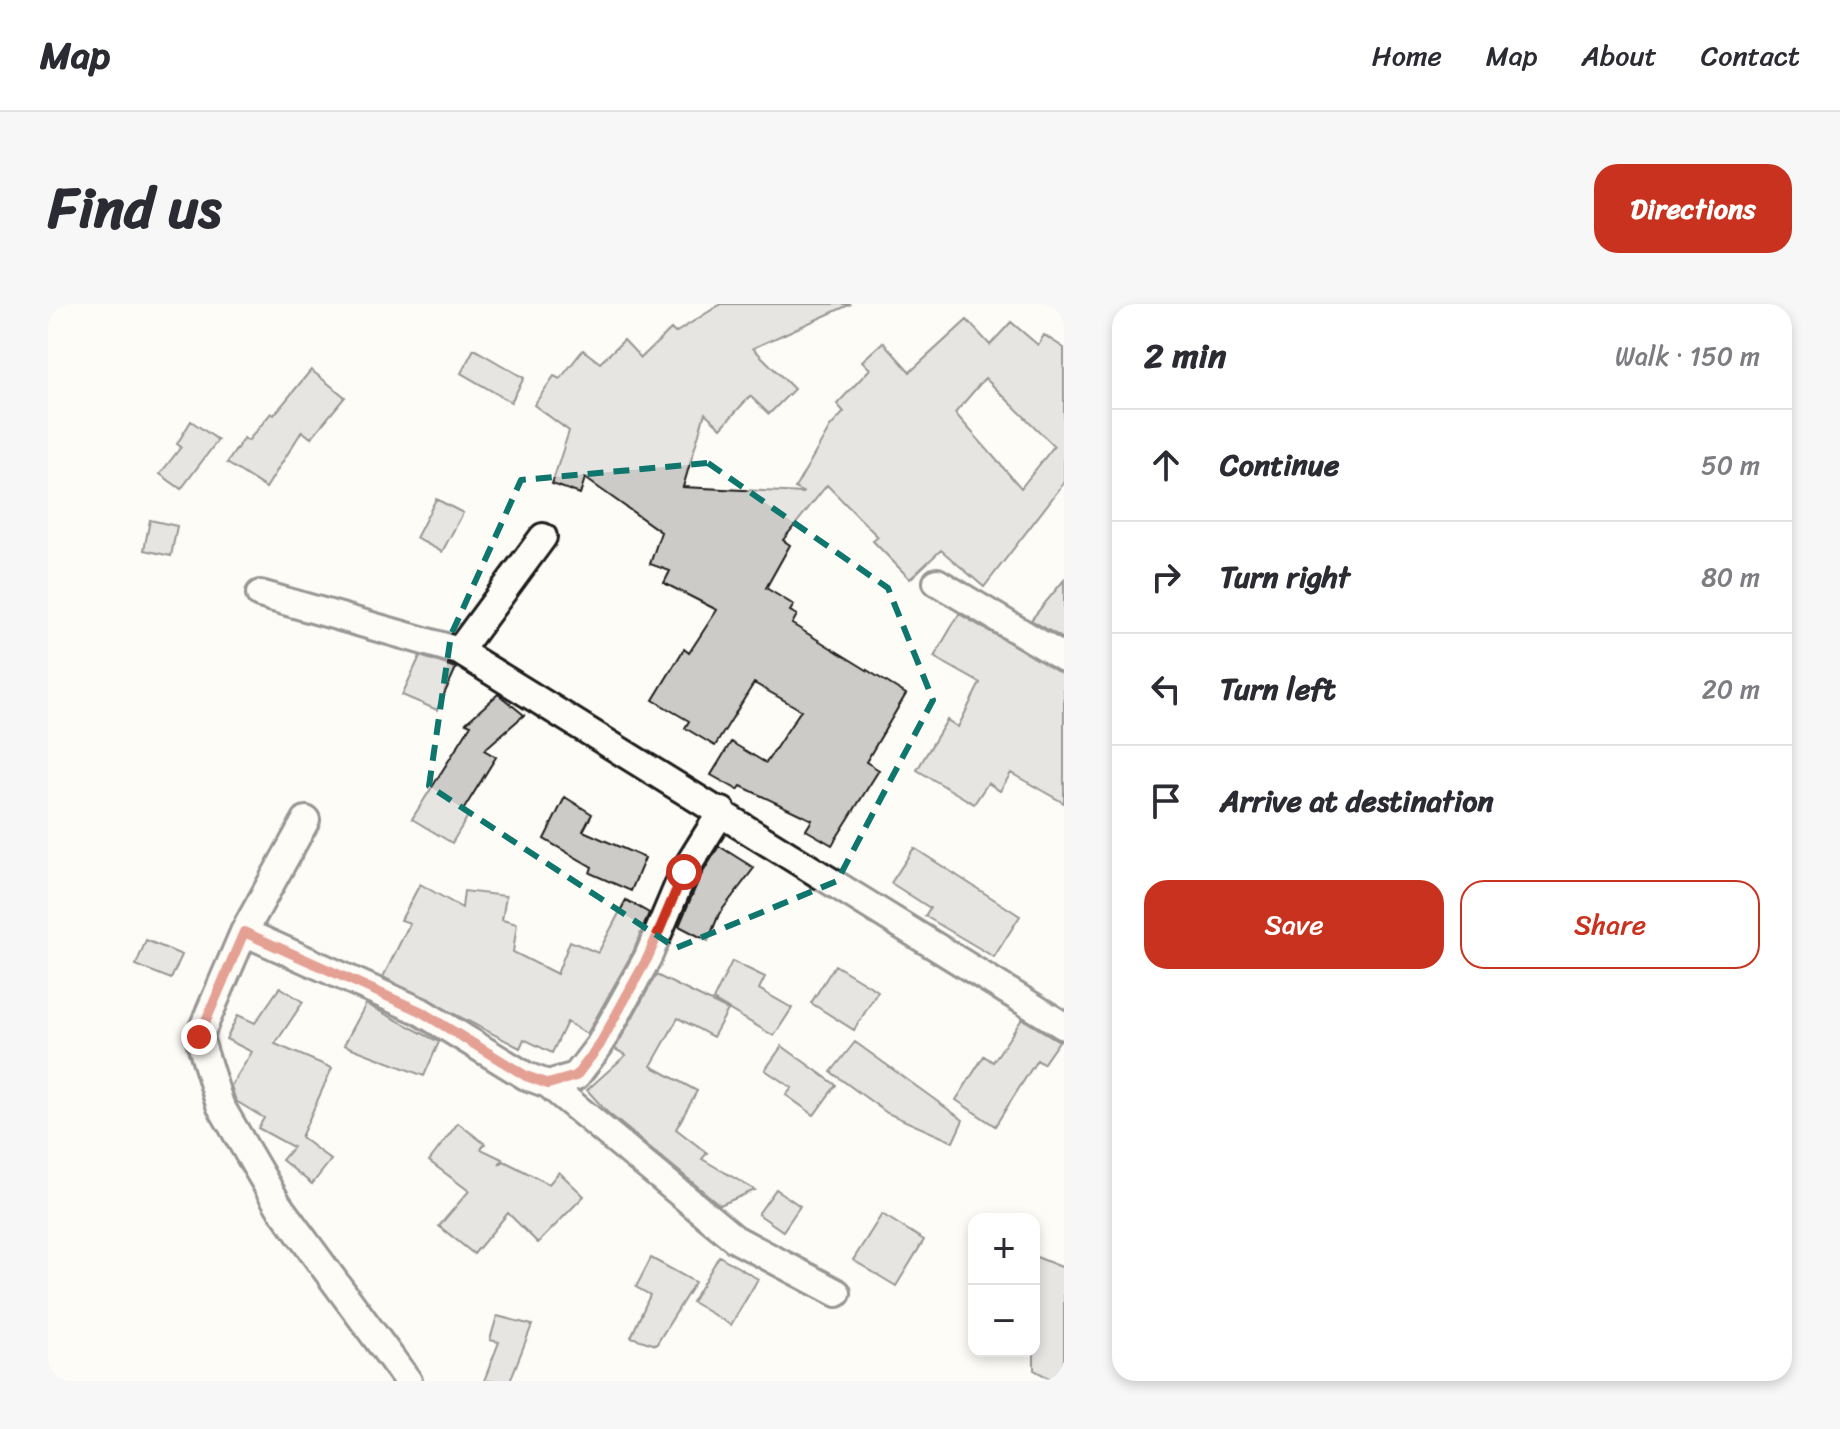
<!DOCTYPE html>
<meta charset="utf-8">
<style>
:root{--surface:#fff;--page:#f7f7f7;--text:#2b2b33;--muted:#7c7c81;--line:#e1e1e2;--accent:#c8321e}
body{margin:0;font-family:Sriracha,sans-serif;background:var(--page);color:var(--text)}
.controls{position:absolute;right:24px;bottom:24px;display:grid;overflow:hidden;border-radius:16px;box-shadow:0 4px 12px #0003}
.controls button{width:72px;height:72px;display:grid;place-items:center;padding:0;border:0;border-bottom:2px solid var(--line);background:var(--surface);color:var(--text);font:40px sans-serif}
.stop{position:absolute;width:24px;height:24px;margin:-18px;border:6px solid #c8321e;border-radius:50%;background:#fff}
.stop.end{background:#c8321e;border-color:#fff;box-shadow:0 2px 8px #0008}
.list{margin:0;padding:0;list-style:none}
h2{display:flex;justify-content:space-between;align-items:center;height:104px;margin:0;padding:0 32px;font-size:34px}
h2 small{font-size:26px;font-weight:400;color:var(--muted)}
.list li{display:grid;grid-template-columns:52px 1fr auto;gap:24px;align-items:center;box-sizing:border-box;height:112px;padding:0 32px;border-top:2px solid var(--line)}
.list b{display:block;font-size:30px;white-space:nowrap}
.list em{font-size:26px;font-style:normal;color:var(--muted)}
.actions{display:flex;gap:16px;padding:24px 32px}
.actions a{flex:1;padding:18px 0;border:2px solid var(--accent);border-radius:24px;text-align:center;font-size:28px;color:var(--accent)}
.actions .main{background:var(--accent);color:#fff}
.icon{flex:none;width:44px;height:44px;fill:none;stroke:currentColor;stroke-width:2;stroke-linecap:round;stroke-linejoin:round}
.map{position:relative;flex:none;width:1016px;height:1077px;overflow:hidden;border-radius:24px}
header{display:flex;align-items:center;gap:48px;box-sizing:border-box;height:112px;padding:0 40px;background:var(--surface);border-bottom:2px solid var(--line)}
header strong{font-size:38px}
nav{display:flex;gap:44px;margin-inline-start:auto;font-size:28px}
.intro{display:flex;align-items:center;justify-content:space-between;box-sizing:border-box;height:192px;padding:0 48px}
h1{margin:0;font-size:56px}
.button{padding:20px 36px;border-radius:24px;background:var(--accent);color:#fff;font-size:28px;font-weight:700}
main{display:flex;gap:48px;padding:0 48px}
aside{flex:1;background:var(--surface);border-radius:24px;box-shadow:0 4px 12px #0003}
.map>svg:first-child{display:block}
.building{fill:#cccbc8;stroke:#1c1c1c;stroke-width:2;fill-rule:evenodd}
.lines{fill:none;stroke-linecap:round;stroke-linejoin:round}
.minor-casing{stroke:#1c1c1c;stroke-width:32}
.minor{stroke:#fdfcf7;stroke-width:26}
.route{stroke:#c8321e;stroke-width:10}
.marked{fill:none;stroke:#0f766e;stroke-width:6;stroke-dasharray:16 10;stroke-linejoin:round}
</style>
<header>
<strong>Map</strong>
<nav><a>Home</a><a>Map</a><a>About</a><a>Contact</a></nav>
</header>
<div class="intro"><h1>Find us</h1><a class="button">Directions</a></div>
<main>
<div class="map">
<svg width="1016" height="1077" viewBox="0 0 1016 1077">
<rect width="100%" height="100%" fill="#fdfcf7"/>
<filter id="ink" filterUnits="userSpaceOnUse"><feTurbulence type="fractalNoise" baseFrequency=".0125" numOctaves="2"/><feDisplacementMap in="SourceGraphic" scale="16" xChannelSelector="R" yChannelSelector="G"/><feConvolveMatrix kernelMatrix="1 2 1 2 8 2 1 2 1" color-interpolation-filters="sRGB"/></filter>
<g filter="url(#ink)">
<path class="building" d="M673,0H803L705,44L746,85L721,110L702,92L673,124L657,109L635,183L756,189L747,184L782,123L796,108L789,100L822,65L814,57L835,38L862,68L919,16L942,41L963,18L990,41L996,31L1016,44V179L936,283L893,246L862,275L825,237L830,233L779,181L735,236L742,241L718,284L746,301L742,307L749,311L744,320L858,390L818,458L831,466L784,541L758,526L764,516L693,482L690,486L663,471L683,438L718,459L753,406L706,379L667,442L637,424L641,417L605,396L636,345L641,349L669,306L616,279L622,267L602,260L613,228L537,174L532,190L504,180L521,127L486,101L506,72L512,75L535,46L552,59L576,36L593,54L623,25L627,29ZM937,74L1006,142L973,184L907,109Z
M426,45L476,74L463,98L413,69Z
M263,66L297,93L263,134L254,127L218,184L179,159L196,134L200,137L223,109L226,111Z
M143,117L170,136L133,185L112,170L133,143L129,140Z
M388,195L415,209L394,248L368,234Z
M102,216L129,222L123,252L96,246Z
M1016,276V335L983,316Z
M911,310L1016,370V499L963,469L952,487L940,479L926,500L869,466L899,416L910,423L932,379L886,353Z
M372,352L408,364L389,406L354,391Z
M450,390L476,411L436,446L448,453L414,508L420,512L404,539L364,515L423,421L418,419Z
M517,493L544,510L535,527L597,554L583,587L542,569L544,563L496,535Z
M671,542L706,564L671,610L660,637L631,622L651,575Z
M866,544L972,612L946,653L877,612L882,604L843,579Z
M372,580L414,604L416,587L458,592L454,616L469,620L465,648L509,670L522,637L550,649L578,596L601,609L586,646L539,730L519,718L504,749L476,735L472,744L335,673L362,619L353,616Z
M98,636L134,651L123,675L88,661Z
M684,657L717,673L711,685L744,704L726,732L665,696Z
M787,661L830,687L806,726L763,699Z
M608,671L680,706L665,733L630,714L603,762L649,787L628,825L659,849L654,855L707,886L672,901L559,808L539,786L578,751L567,745Z
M232,683L255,698L227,740L284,764L253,833L283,856L264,880L234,856L245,843L210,824L216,814L188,797L183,782L204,748L178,735L190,711L207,719Z
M318,700L391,738L376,772L296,741Z
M974,715L1011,737L995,760L989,756L947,822L908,796L936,752L945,758Z
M807,738L915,816L905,838L839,809L783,768Z
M734,742L788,781L766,811L738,791L744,784L717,766Z
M410,819L437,840L433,845L454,855L451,861L456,857L501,880L511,868L536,892L490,939L460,909L426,950L391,922L421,887L381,857Z
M728,885L752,902L735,927L710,910Z
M834,910L876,936L848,982L805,956Z
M671,952L710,975L683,1021L644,998Z
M986,952L1016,964V1077H1006L986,1066Z
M603,954L647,978L608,1041L583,1033L602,991L588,983Z
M449,1012L484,1021L462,1077H436L451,1038L442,1036Z"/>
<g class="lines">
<g class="minor-casing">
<path id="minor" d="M889,278L1016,354
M212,290L411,347L1016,722
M411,347L495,233
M258,516L196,628L151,733L172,801L231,902L360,1077
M196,628L372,707L478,772L500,780L528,772L551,742L600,653L636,568L674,507
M500,780L687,935L789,989"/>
</g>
<use href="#minor" class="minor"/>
</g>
</g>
<g class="lines" filter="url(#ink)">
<path class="route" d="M151,733L196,628L372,707L478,772L500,780L528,772L551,742L600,653L636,568"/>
</g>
<path d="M0 0H1016V1077H0ZM660,159L840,284L885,396L789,577L628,644L381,482L403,331L473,176Z" fill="#fdfcf7" fill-opacity=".55" fill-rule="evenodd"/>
<path class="marked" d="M660,159L840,284L885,396L789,577L628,644L381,482L403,331L473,176Z"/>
</svg>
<div class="controls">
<button>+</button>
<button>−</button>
</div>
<div class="stop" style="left:636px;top:568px"></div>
<div class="stop end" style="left:151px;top:733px"></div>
</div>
<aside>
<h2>2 min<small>Walk · 150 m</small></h2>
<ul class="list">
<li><svg class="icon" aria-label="ahead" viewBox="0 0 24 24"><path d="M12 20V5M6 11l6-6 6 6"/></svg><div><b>Continue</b></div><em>50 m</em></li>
<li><svg class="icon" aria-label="right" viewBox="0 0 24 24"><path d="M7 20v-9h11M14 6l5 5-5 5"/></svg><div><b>Turn right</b></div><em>80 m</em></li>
<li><svg class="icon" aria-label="left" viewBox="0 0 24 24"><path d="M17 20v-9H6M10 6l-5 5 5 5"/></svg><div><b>Turn left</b></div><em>20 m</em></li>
<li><svg class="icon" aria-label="arrive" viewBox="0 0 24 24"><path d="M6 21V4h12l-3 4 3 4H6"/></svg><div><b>Arrive at destination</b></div></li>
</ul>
<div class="actions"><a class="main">Save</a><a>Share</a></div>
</aside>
</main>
